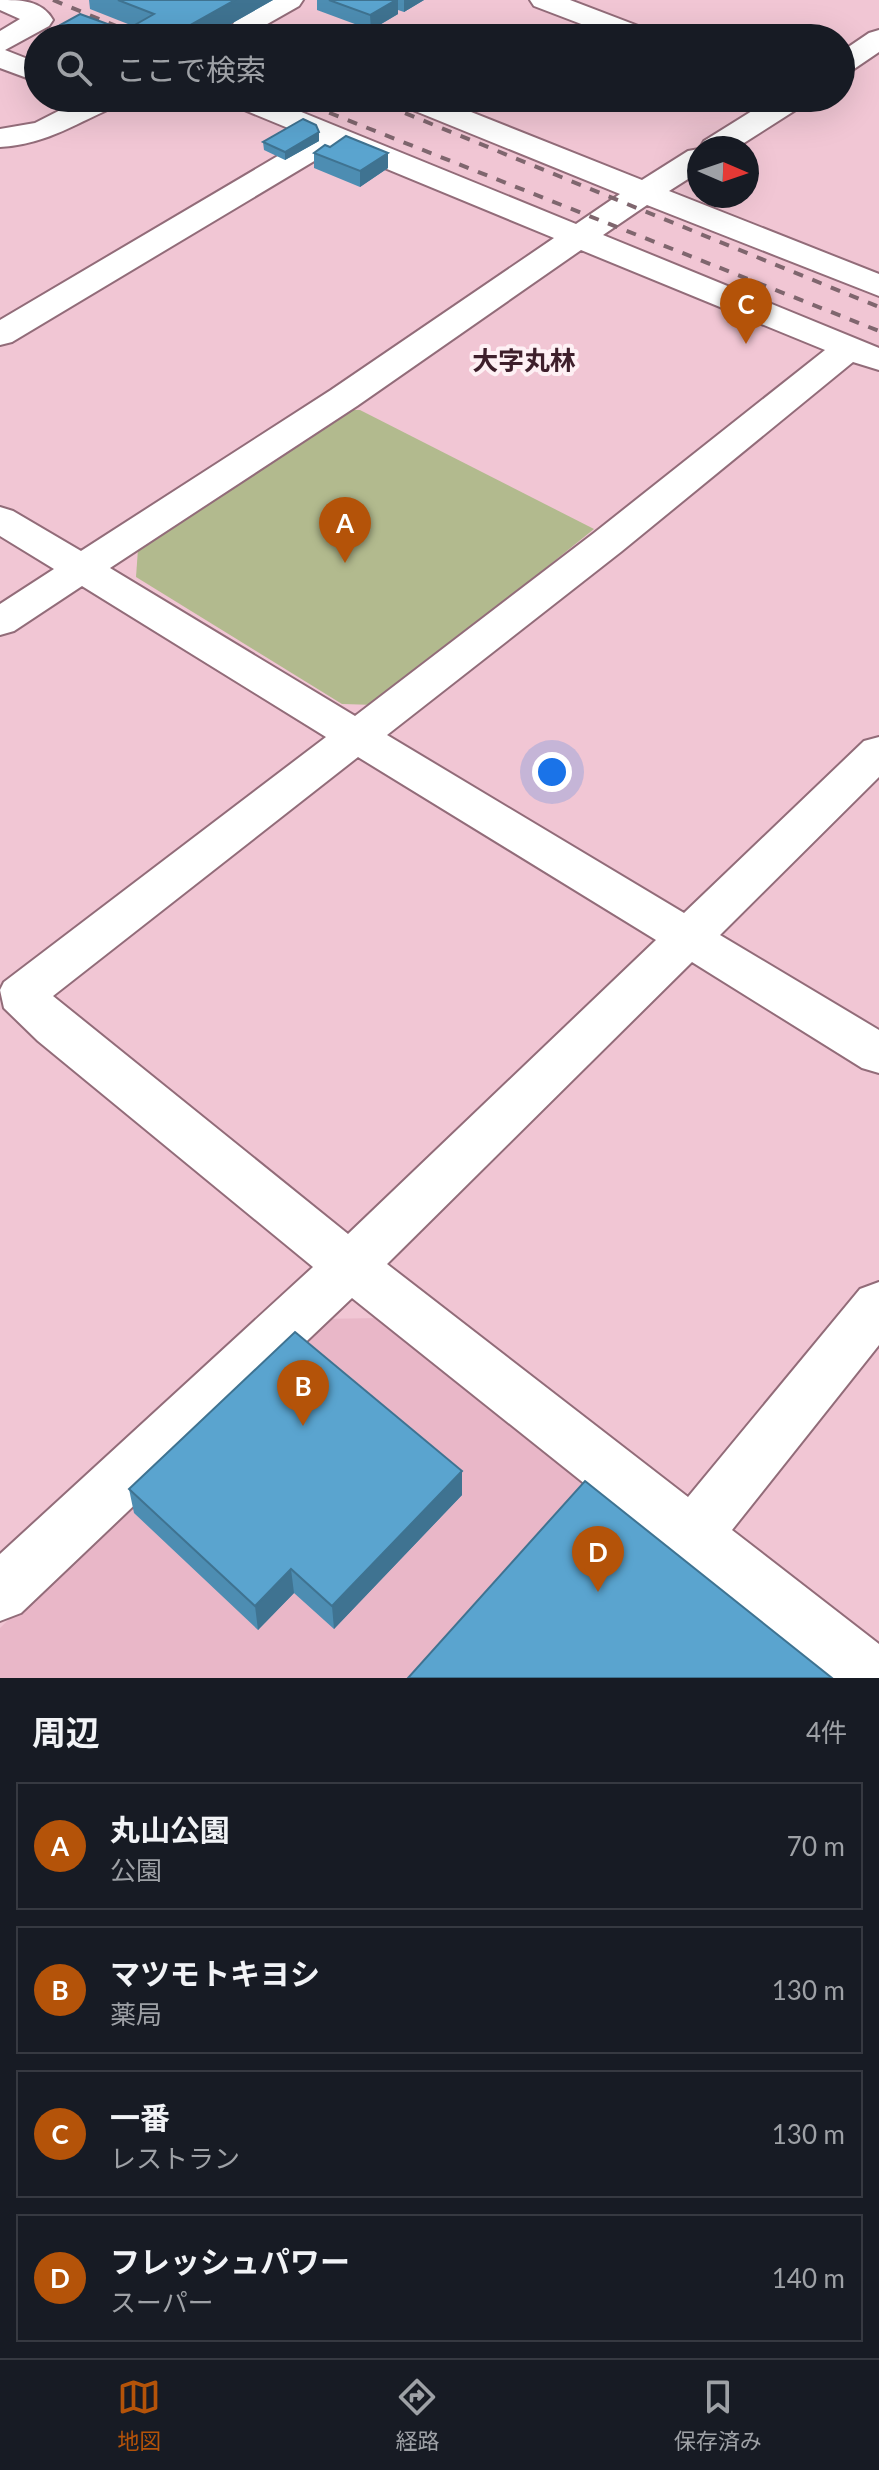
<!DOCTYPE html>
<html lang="ja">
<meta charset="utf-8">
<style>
:root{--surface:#171b24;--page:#242831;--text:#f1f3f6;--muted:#9ea1a6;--line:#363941;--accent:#b45309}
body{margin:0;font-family:Lato,"Noto Sans JP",sans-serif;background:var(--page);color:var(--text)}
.compass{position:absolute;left:687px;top:136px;width:72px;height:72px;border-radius:50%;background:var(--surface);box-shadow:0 8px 32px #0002;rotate:92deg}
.you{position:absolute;left:552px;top:772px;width:28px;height:28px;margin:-20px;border:6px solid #fff;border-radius:50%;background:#1a73e8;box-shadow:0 0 0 12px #1a73e833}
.badge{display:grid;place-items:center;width:52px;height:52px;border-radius:50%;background:var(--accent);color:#fff;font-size:26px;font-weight:700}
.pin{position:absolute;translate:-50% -66px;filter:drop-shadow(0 2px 4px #0008)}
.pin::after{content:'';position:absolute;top:42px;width:28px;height:24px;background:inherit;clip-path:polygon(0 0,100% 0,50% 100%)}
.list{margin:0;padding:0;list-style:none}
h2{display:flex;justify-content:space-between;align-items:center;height:104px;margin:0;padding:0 32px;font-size:34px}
h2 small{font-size:26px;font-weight:400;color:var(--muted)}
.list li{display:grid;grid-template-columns:52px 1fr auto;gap:24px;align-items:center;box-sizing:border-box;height:128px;margin:0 16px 16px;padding:0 16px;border:2px solid var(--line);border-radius:0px}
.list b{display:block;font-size:30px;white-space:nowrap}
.list p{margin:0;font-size:26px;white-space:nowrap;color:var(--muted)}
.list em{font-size:26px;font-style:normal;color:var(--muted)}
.icon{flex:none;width:44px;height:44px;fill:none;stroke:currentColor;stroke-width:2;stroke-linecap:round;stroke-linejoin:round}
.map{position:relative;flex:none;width:879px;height:1678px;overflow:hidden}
.search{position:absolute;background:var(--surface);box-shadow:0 8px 32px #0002;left:24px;right:24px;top:24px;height:88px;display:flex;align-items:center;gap:20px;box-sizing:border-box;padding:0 28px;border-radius:44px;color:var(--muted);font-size:30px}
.sheet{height:680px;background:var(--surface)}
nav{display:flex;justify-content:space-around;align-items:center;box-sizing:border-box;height:112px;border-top:2px solid var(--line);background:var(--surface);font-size:22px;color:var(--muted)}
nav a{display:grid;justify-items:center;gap:4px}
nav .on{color:var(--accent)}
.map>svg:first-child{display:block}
.built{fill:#e9b7c8}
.green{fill:#b2ba8e}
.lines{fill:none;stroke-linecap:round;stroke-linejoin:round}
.minor-casing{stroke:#926c79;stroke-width:4}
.minor{fill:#fff;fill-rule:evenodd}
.rail{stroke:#7f666e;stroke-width:4;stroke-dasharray:10 10;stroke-linecap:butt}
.wall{fill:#4d8db2}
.shaded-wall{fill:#3f7391}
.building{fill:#5aa4cf;stroke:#3f7391;stroke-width:2}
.labels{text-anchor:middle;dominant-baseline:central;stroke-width:8;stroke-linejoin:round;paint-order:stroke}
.far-quarter-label{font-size:26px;font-weight:bold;fill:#3e1f2b;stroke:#fef0f4}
</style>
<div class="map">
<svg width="879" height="1678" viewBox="0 0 879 1678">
<rect width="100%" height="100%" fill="#f1c6d4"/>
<path class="built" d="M381,1318L836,1678H0V1628L316,1319Z"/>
<path class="green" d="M342,410H360L594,529L376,705L342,704L136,577L138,549Z"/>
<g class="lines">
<g class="minor-casing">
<path id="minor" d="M0,0C20,0 42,0 53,20L49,26L5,50L38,63V82L0,68V31L20,19L0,10Z
M268,0H303L299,6L262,27L271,38H237L233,24L237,18Z
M530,0H570L654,32L658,38H618L534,6Z
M879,30V52L851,71L841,74V52L869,33Z
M84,98H125L121,104C77,122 49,144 0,147V129L35,123Z
M226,98H267L576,224L620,194L398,104L394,98H436L642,180L688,151L699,149V172L669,191L879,274V296L647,205L603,235L879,348V370L853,362L622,551L387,735L684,913L864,741L879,737V777L720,935L879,1030V1073L862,1068L692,962L387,1264L688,1497L860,1289L879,1282V1345L732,1530L879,1644V1678H828L352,1298L21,1613L0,1621V1554L313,1267L38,1041L4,1008L0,990L4,982L326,737L82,586L14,631L0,635V604L54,569L0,536V507L13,511L81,551L331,390L554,238L336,148L12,342L0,345V320L310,137L230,104ZM581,250L825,350L594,533L355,716L110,568L357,406ZM358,757L656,940L348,1234L53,996Z
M773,98H809L805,104L736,148H700L704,141Z"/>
</g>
<use href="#minor" class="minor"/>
<path class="rail" d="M53,0L145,38
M213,34L222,38
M292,98L879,331
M368,98L879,307"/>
</g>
<path class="wall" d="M89,0H273L206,38H134L133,26L90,9Z
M317,0H424L404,12L398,10V14L371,30L317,10Z
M319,132V141L285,160L264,150L263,142Z
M314,153L388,168L360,187L314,168Z
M129,1489L462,1495L334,1629L294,1593L258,1630L134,1513Z"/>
<path class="shaded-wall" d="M235,0H273L206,38H167Z
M396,0H398V14L371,30L370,15Z
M404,0H424L404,12Z
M113,26L114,38H91Z
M319,132V141L285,160V152Z
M388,153V168L360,187V171Z
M462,1471V1495L334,1629L332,1606Z
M291,1569L294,1593L258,1630L255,1606Z"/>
<path class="building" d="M118,0H235L167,38H145L152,34L133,26L154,14Z
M329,0H396L370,15Z
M80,14L113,26L91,38H45L40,36Z
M303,119L316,125L319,132L285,152L263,142Z
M346,136L388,153L360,171L314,153L325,145L330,147Z
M295,1332L462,1471L332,1606L291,1569L255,1606L129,1489Z
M585,1481L832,1678H408Z"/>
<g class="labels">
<g class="far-quarter-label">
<text x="524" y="360">大字丸林</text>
</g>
</g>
</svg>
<svg class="compass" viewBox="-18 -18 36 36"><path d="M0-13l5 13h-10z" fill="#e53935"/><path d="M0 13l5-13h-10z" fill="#9ea1a6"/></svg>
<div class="you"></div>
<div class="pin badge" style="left:345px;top:563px">A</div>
<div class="pin badge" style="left:303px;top:1426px">B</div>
<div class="pin badge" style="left:746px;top:344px">C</div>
<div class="pin badge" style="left:598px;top:1592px">D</div>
<div class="search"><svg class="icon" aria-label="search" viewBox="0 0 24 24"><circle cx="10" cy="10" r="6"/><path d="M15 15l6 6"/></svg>ここで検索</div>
</div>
<section class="sheet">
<h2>周辺<small>4件</small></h2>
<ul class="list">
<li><span class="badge">A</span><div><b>丸山公園</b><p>公園</p></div><em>70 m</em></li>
<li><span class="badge">B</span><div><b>マツモトキヨシ</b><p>薬局</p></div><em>130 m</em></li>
<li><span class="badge">C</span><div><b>一番</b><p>レストラン</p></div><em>130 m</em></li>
<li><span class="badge">D</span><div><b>フレッシュパワー</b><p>スーパー</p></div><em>140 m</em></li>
</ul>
</section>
<nav>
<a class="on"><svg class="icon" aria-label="map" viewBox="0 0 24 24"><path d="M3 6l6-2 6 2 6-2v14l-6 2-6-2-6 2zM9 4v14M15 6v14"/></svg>地図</a>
<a><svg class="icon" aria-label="directions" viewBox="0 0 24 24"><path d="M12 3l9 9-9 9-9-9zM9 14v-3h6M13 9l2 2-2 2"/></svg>経路</a>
<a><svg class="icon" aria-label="saved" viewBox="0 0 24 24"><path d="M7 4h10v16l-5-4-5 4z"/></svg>保存済み</a>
</nav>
